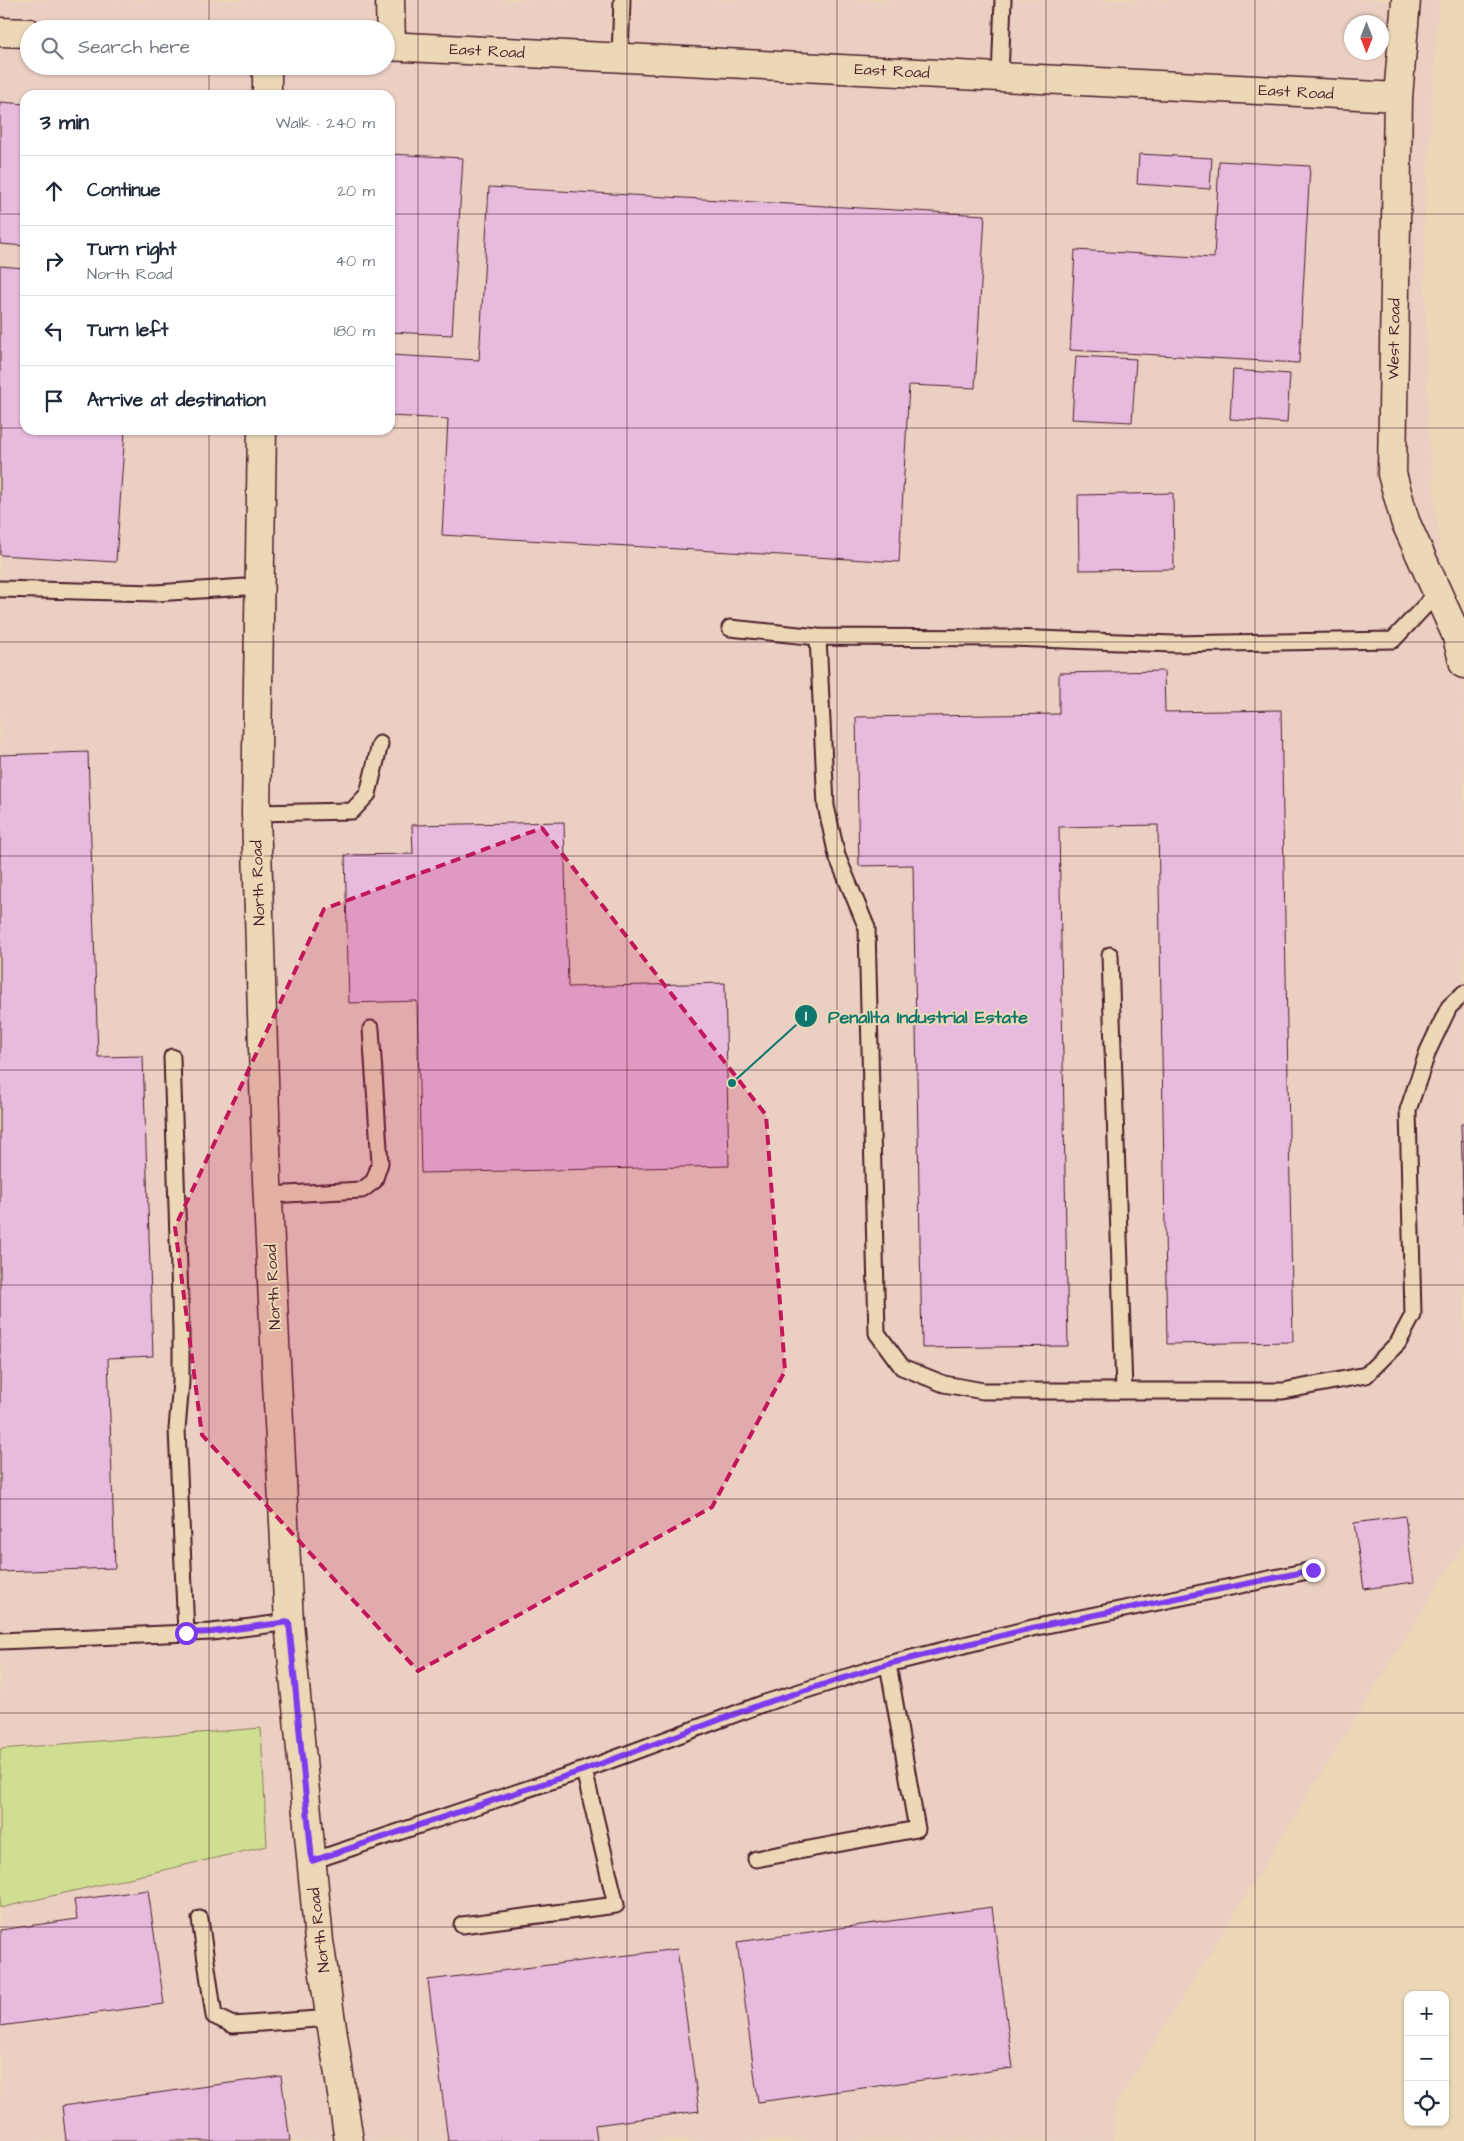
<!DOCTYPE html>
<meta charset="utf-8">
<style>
:root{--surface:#fff;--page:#f2f2f3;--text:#1f2937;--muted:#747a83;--line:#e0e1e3}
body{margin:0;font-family:"Architects Daughter",sans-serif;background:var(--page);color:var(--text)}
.controls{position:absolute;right:15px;bottom:15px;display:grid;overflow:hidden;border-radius:10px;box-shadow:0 1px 4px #0004}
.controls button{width:45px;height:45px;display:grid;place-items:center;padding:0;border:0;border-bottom:1px solid var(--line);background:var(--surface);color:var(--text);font:25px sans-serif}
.compass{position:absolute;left:1344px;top:15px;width:45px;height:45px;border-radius:50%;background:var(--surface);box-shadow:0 1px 4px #0004;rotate:180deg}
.stop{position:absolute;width:15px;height:15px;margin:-11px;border:4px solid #7c3aed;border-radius:50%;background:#fff}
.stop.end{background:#7c3aed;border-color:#fff;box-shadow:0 1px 5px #0008}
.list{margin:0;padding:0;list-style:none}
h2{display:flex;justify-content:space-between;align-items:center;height:65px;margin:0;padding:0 20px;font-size:21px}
h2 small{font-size:16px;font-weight:400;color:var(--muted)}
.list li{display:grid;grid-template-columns:32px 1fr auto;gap:15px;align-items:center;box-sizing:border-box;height:70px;padding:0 20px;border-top:1px solid var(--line)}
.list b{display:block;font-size:19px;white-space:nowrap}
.list p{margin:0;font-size:16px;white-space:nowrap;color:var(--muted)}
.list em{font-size:16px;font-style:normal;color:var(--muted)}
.icon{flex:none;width:28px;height:28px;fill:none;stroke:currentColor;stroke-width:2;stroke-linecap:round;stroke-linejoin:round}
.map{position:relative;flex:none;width:1464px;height:2141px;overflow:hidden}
.search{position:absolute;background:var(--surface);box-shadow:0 1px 4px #0004;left:20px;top:20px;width:375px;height:55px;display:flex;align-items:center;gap:12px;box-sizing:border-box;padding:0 18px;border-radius:28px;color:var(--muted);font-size:19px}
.panel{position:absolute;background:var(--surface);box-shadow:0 1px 4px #0004;left:20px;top:90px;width:375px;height:345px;border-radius:15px}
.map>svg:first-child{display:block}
.built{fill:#eacfc2;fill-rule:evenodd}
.green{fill:#cfde91;stroke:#8c7e5e}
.building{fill:#e7bade;stroke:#4a1f2b}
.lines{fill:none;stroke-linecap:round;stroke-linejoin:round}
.lane-casing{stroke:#4a1f2b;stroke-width:19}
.street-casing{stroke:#4a1f2b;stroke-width:31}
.lane{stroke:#ecd8b6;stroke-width:15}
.street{stroke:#ecd8b6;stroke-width:28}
.route{stroke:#7c3aed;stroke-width:6}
.marked{fill:#c2185b;fill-opacity:0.2;stroke:#c2185b;stroke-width:4;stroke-dasharray:10 6;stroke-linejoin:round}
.grid{fill:none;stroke:#4a1f2b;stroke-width:1;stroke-opacity:0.55}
.labels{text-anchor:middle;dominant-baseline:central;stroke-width:4;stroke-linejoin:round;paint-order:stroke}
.street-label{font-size:16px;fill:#4a1f2b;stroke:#ecd8b6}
.leader{fill:none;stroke:#0f766e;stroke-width:2}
.callout-dot{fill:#0f766e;stroke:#ecd8b6;stroke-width:2}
.mark-label{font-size:15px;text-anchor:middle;font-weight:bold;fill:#fff}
.callout-label{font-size:18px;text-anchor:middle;font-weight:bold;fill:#0f766e;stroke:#ecd8b6;stroke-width:4;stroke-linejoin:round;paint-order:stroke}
</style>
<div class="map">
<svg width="1464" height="2141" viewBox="0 0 1464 2141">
<rect width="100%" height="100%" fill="#ecd8b6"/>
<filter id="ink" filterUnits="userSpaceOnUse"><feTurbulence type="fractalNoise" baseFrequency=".02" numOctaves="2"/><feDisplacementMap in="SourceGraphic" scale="10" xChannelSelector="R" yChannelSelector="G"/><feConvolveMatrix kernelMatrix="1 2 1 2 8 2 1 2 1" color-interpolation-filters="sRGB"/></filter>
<g filter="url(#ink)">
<path class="built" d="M0,0H1439L1424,224L1428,428L1441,558L1464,621V1544L1115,2106L1114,2141H0ZM1352,22H1382V52H1352ZM29,29H386V66H29ZM25,95H390V430H25Z"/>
<path class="green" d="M261,1728L267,1846L0,1908V1749Z"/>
<path class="building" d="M0,102L25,104V246L0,244Z
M390,154L463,158L452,335L390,332Z
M1139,154L1212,158L1210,189L1137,184Z
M1219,161L1310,166L1299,363L1070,350L1075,250L1214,258Z
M489,187L985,215L975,388L909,385L899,562L442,535L448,419L390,416V355L479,360Z
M0,266L25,268V430H125L116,562L0,555Z
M1076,356L1136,359L1132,422L1072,419Z
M1233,370L1290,374L1287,423L1230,419Z
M1173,493L1174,569L1079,570L1078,495Z
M1164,671L1165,712L1281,710L1293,1342L1167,1344L1158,825L1059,827L1068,1346L922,1348L913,865L859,866L856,717L1059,714V673Z
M88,752L98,1057L143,1056L153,1356L108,1358L115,1568L0,1572V755Z
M564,822L568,987L725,983L729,1166L421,1173L417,1001L349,1003L345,855L413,854L412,825Z
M1461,1124H1464V1226Z
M1405,1516L1414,1582L1364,1589L1354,1523Z
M148,1890L164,2004L0,2026V1930L77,1919L74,1900Z
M992,1907L1013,2068L758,2102L737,1942Z
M677,1949L699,2111L595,2125L597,2141H448L428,1980Z
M281,2076L290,2141H66L62,2106Z"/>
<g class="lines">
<g class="lane-casing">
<path id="lane" d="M620,57L622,0
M1000,77L1003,0
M0,589L156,593L260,586
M730,628L818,637L1011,638L1174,644L1393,640L1438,592
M818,637L826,806L837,856L867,928L877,1333L902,1367L944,1384L983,1391H1283L1366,1375L1398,1343L1413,1315L1408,1110L1428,1051L1449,1007L1464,993
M256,813L352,811L368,794L380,744
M1110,955L1124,1391
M172,1057L181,1329V1382L177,1429L186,1633
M268,1195L362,1190L374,1181L380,1163L371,1029
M0,1641L212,1632L289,1622
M756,1859L917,1829L888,1664
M312,1861L584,1770L762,1704L888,1664L1032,1628L1313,1570
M200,1919L214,2016L233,2025L331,2018
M462,1925L616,1905L584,1770"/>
</g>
<g class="street-casing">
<path id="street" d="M390,0L391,46
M1406,0L1398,97L1392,474L1405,521L1456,634L1464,664
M0,32L29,33
M386,46L1398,97
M267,95V66
M262,430L256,813L267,1181L289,1622L319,1941L349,2141"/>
</g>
<use href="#lane" class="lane"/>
<use href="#street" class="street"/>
</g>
</g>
<g class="lines" filter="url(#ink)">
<path class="route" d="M186,1633L212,1632L289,1622L312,1861L584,1770L762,1704L888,1664L1032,1628L1313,1570"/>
</g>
<path class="marked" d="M542,828L766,1115L785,1371L712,1507L418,1671L202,1435L175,1227L324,909Z"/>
<path class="grid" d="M209,0V29M418,0V2141M627,0V2141M837,0V2141M1046,0V2141M1255,0V2141M209,66V95M0,214H25M390,214H1464M0,428H25M390,428H1464M209,430V2141M0,642H1464M0,856H1464M0,1070H1464M0,1285H1464M0,1499H1464M0,1713H1464M0,1927H1464"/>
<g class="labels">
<g class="street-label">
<text transform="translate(487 51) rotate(3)">East Road</text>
<text transform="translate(892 71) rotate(3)">East Road</text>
<text transform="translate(1296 92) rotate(3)">East Road</text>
<text transform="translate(1394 339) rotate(-89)">West Road</text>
<text transform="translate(258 883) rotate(-92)">North Road</text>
<text transform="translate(273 1287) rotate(-93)">North Road</text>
<text transform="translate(319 1930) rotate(-97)">North Road</text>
</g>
</g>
<path class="leader" d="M732 1083L806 1016"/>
<g class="callout-dot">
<circle cx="732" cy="1083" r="5"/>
<circle cx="806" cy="1016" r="12"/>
</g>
<g class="mark-label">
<text x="806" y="1021">1</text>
</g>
<g class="callout-label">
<text x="928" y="1023">Penallta Industrial Estate</text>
</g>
</svg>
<div class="controls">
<button>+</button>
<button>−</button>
<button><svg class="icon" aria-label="locate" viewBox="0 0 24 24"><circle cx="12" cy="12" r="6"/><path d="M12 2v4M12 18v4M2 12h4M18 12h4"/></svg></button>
</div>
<svg class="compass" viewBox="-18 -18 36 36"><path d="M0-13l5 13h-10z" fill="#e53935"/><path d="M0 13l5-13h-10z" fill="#747a83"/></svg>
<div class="stop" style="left:186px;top:1633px"></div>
<div class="stop end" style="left:1313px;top:1570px"></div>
<div class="search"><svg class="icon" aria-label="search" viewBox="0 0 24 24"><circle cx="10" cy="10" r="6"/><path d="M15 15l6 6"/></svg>Search here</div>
<section class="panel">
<h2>3 min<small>Walk · 240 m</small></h2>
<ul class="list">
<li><svg class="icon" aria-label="ahead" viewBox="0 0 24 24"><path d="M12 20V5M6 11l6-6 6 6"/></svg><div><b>Continue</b></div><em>20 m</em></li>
<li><svg class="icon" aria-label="right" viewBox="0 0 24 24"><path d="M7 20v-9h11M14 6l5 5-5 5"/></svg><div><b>Turn right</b><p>North Road</p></div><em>40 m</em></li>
<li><svg class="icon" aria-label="left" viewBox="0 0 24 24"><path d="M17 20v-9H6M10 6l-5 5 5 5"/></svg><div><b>Turn left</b></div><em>180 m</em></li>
<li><svg class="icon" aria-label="arrive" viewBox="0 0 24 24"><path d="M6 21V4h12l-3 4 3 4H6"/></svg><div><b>Arrive at destination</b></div></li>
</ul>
</section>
</div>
